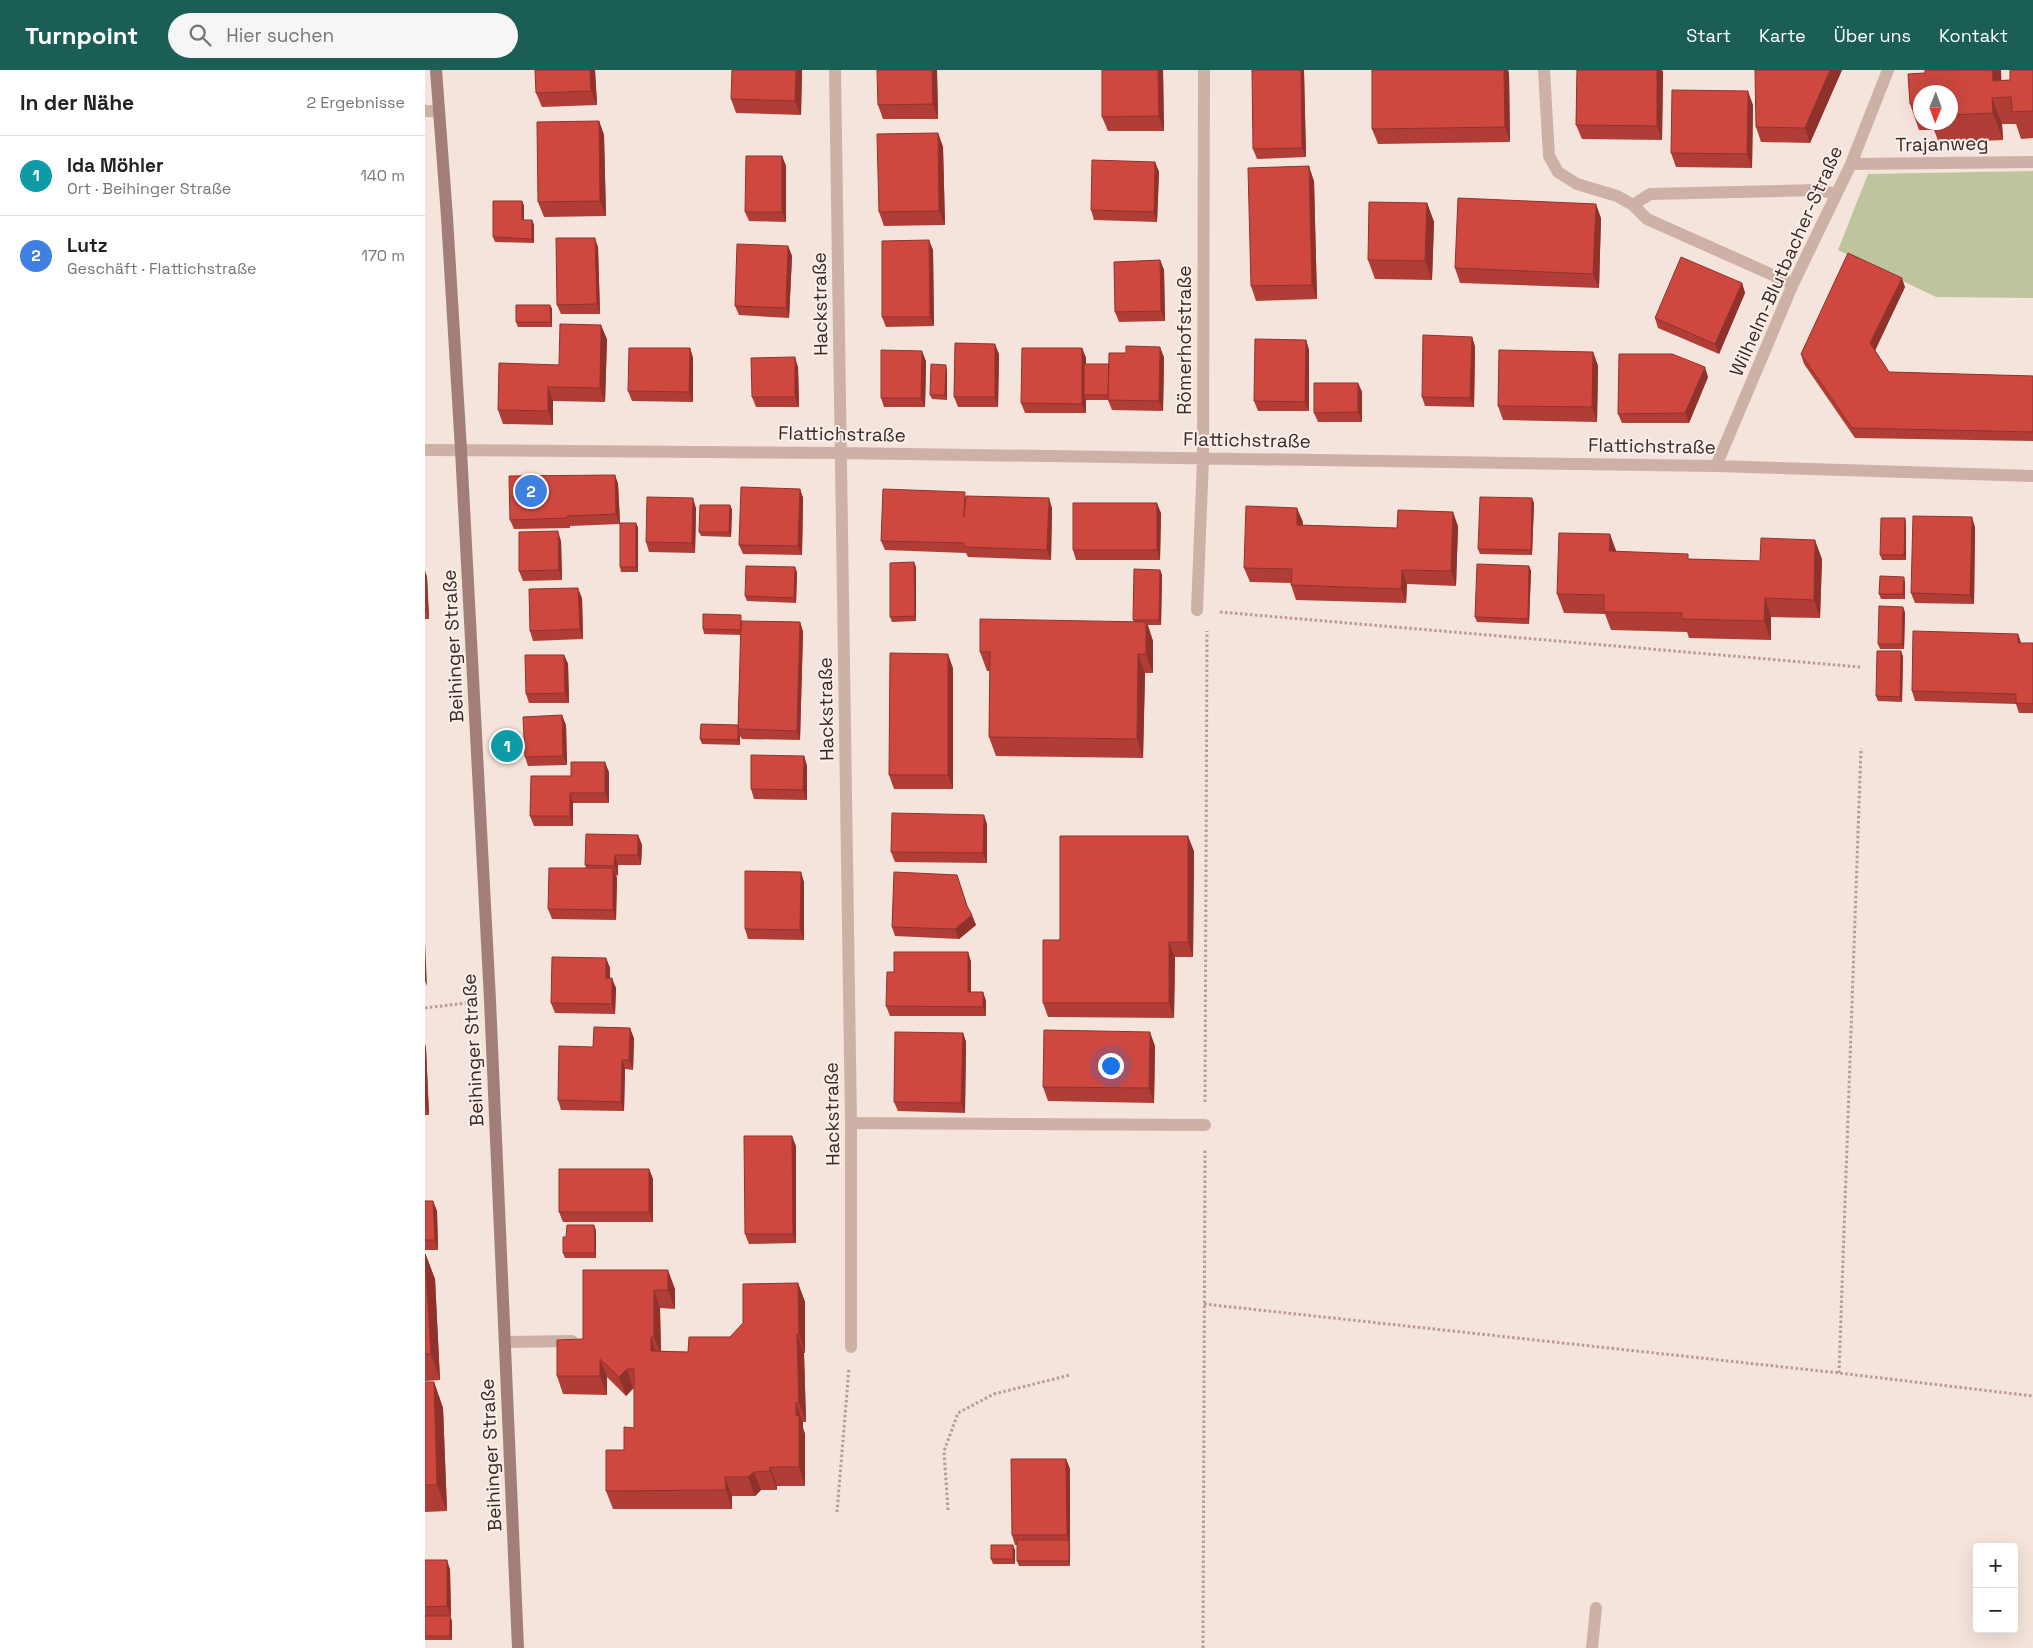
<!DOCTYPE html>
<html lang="de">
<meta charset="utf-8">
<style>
:root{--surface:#fff;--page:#f6f6f6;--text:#222;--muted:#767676;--line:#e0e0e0;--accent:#1a5e56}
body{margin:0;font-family:"Space Grotesk",sans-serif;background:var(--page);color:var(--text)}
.controls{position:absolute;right:15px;bottom:15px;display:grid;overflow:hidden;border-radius:5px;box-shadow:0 5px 20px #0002}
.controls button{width:45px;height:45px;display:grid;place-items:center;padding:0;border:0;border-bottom:1px solid var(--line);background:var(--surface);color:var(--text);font:25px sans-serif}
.compass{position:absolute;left:1488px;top:15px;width:45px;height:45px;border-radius:50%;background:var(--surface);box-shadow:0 5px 20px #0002;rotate:181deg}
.you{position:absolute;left:685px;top:995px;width:18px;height:18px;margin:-12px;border:4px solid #fff;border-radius:50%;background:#1a73e8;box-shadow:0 0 0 8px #1a73e833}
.badge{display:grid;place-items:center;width:32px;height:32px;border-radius:50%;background:var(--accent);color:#fff;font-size:16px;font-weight:700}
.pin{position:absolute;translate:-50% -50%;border:2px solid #fff;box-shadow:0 1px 5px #0006}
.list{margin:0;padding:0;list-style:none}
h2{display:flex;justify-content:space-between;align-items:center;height:65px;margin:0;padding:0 20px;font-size:21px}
h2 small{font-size:16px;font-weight:400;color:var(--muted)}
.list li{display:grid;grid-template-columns:32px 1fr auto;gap:15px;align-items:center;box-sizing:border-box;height:80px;padding:0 20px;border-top:1px solid var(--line)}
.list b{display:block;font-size:19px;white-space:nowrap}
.list p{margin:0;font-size:16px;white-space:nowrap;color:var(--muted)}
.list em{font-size:16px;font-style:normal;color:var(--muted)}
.icon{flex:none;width:28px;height:28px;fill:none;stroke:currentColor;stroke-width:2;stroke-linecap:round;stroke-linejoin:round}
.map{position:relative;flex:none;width:1608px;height:1578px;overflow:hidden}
header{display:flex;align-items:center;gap:30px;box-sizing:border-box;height:70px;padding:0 25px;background:var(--accent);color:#fff}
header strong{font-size:24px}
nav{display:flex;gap:28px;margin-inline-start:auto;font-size:18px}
.search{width:350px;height:45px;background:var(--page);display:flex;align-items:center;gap:12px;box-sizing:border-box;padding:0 18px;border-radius:28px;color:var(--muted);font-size:19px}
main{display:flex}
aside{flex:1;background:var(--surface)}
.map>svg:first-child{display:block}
.green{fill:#bec49b}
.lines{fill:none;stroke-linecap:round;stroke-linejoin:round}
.path{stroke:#b99b91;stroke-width:3;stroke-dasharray:2.5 2.5;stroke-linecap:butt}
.lane{stroke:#cdb1a7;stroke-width:12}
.street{stroke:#cdb1a7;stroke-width:12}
.secondary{stroke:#a17f78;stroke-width:12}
.wall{fill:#b13e36;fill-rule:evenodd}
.shaded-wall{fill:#90322c}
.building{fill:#ce483f;stroke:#90322c}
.labels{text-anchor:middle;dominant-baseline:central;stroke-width:4;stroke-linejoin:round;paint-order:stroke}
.street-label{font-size:19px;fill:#392a28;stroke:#fbefe9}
</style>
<header>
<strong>Turnpoint</strong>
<div class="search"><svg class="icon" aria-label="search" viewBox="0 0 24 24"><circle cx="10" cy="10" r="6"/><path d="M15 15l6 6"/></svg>Hier suchen</div>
<nav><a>Start</a><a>Karte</a><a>Über uns</a><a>Kontakt</a></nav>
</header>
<main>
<aside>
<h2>In der Nähe<small>2 Ergebnisse</small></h2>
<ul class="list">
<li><span class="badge" style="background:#0f9aa8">1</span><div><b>Ida Möhler</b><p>Ort · Beihinger Straße</p></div><em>140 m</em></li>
<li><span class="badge" style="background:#3f7fe0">2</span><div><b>Lutz</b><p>Geschäft · Flattichstraße</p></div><em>170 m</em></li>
</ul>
</aside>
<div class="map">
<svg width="1608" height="1578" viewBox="0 0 1608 1578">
<rect width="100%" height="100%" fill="#f4e4dc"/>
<path class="green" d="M1608,101V228L1511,227L1413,180L1443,104Z"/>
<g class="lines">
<path class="path" d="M795,542L1435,597
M0,938L42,933
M780,1032L782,561
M779,1234L1414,1303L1608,1326
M1414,1303L1436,678
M523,1440L519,1381L533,1343L569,1324L645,1305
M412,1442L424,1298
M778,1578L780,1079"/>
<path class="lane" d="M426,1053L780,1055
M80,1272L147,1271
M1167,1578L1171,1538"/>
<path class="street" d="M410,0L426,1053V1277
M1119,0L1124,86L1133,102L1152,114L1192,126L1208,135L1225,124L1393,120L1411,124
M0,41H13
M1426,94L1608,92
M1208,135L1222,149L1368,214
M0,380L416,383L1291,396L1608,406
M1291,396L1368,214L1426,94L1463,0
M772,540L778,389L779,0"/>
<path class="secondary" d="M11,0L22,147L36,380L65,930L93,1578"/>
</g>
<path class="wall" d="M170,0L172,35L117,37L111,23Z
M377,0L376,45L311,43L306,29Z
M512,0L513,49H458L453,35Z
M677,0H738L739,61H683L677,47Z
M947,0H1083L1084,4L1085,72L953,74L947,59Z
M1152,0H1237L1238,2L1237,70L1157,69L1151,55Z
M1417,0L1385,73L1336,72L1331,57Z
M1608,0V68L1596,69L1591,54H1577L1578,70L1514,73L1509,60H1494L1485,34L1500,3L1576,10H1585ZM1496,22H1526V52H1496Z
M879,1L881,87L832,89L828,79Z
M1328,35L1327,98L1251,97L1246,83Z
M174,51L179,65L181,146L119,147L113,132Z
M513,63L518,77L520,155L459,156L454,142Z
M357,86L361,96V152L324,151L320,142Z
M730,92L734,102L732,152L669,150L666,140Z
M889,111L892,229L831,231L826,216Z
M97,131L99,136V150H107L109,155V173L70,172L68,167Z
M1002,133L1009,152L1007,210L950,209L943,190Z
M1176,148L1174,218L1035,213L1030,198Z
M363,176L367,186L364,248L314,245L310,236Z
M173,177L175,244H136L132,235Z
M508,180L509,256L461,257L457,247Z
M735,190L739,200L740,251L694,252L690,242Z
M1317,213L1320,223L1294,284L1233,258L1230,248Z
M1480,217L1450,280L1464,302L1608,306V371L1430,368L1379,294L1376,284Z
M125,235L127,239V257H93L91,252Z
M1047,267L1050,277L1049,337L1000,336L997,327Z
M182,269L180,332L128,331V355L78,354L73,340L134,295Z
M881,270L884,280V341H833L829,331Z
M265,278L268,288V332L207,331L203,321Z
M657,278L661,288V294H684L739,287L738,341L687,340L683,330H661V343H600L596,333Z
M1168,282L1173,296L1172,352L1078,350L1073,336Z
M574,284L573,337H533L529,327Z
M501,291L500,337H459L456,328Z
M373,297L374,337H331L327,327Z
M522,300V330L507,329L505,325Z
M1283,307L1264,353H1197L1193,344Z
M933,313L937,322V352H893L889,343Z
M190,405L193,414L195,453H211L213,458V502H196L195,497V454L145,456V458L89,459L85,450Z
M375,419L378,428L377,485L318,484L314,475Z
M542,426L627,438L626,490L543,487L541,483L460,480L456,471Z
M1109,433L1107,485L1055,484L1053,479Z
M305,435L307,440L306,467L276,466L274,462Z
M271,438L270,483L224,482L221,472Z
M736,443L735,490H651L648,480Z
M1480,448L1481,453V490H1457L1455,485Z
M878,452L877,455L972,458L1033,456L1031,516L982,514L981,533L871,530L866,515V513L825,512L819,498Z
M1550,457L1549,534L1490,533L1486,523Z
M136,471L137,510L98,511L94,501Z
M1191,482L1265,489L1335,491L1397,489L1395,548L1346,547V570L1264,568L1262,562L1186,560L1180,544L1139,543L1132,524Z
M1104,496L1106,501L1104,554L1052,552L1050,547Z
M491,497V551L467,552L465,547Z
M735,500L737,505L736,555H723L728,571V603H720L718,688L571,686L564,667L565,601H562L555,582L709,552L708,550Z
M0,501L2,507L4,549H0Z
M372,502L371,533L322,531L320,526Z
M1480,512V529H1456L1454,524Z
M157,528L158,569L108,571L105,561Z
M1480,542L1479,579H1455L1453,574Z
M375,552L378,562L375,670L317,669L315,666V675L277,674L275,669L313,655L316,565L279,564L278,559Z
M1593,564L1596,573H1608V643H1594L1591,634L1490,631L1487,621Z
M139,585L143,594L144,633H104L101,624Z
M1478,586L1477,632L1453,631L1451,626Z
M528,598V719H469L464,705Z
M141,655L142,695L103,696L100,687Z
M379,686L382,696V730L329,729L326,719Z
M184,702V733H148V756H109L105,746L146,706Z
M562,754V793L470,792L466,782Z
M213,765L217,775L216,795H193V806L191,805L192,808L191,850L127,849L123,839L161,798L160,795Z
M769,781L768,887H750L749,948L623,947L618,933L635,870Z
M532,805L543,838L551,855L534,869L470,866L467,857Z
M379,812V870L323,869L320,859Z
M543,882L546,892V922H558L561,931V946H465L461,936L469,902Z
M181,888L185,898V908L191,918L190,944L130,943L126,933Z
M538,963L541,972L540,1043L473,1041L469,1032Z
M209,968L208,1000L200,999L199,1041L136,1040L133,1030L168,977Z
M0,974L1,978L4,1045H0Z
M730,976L729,1033L623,1031L618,1017Z
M371,1076V1173L324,1174L320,1164Z
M224,1099L228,1109V1152H138L134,1142Z
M0,1131H8L12,1141L13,1180H0Z
M171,1160V1188H140L138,1183L141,1167Z
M0,1183L10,1209L15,1310L0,1311Z
M158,1200L250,1219V1239L235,1238L236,1281L263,1282L305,1267L373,1213L380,1232V1283H379L381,1352H378V1358L380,1364V1416H352V1420H336L330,1426H307V1439H188L181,1421L209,1358V1318L201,1326L182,1307V1325L138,1324L132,1306L158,1269Z
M0,1312H9L18,1338L22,1441L0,1442Z
M641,1389L645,1399V1496H594L592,1491V1475H590L587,1465Z
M590,1480V1494H568L566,1489Z
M0,1490H22L25,1500L26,1546H25L27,1551V1570H0Z"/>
<path class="shaded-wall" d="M165,0H170L172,35L166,21Z
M371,0H377L376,45L370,31Z
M507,0H512L513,49L508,34Z
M733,0H738L739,61L734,46Z
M876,0H879V1L881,87L877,78Z
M1079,0H1083L1084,4L1085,72L1080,57Z
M1232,0H1237L1238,2L1237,70L1232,56Z
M1405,0H1417L1385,73L1380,58Z
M1567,0H1576L1577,27L1568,11Z
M1323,21L1328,35L1327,98L1322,84Z
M1567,28L1577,54L1578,70L1568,43Z
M174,51L179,65L181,146L175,131Z
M513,63L518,77L520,155L514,141Z
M357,86L361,96V152L357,142Z
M730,92L734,102L732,152L729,142Z
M884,96L889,111L892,229L887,215Z
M97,131L99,136V154L97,150Z
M1002,133L1009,152L1007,210L1000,191Z
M1171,134L1176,148L1174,218L1168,204Z
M107,150L109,155V173L107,169Z
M170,168L173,177L175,244L172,234Z
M504,170L508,180L509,256L505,247Z
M363,176L367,186L364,248L361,238Z
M735,190L739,200L740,251L736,241Z
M1477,208L1480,217L1449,283L1445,273Z
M1317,213L1320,223L1294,284L1290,274Z
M125,235L127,239V257L126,252Z
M176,255L182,269L180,332L175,318Z
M1047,267L1050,277L1049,337L1045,328Z
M881,270L884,280V341L880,332Z
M570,274L574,284L573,337L570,327Z
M735,277L739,287L738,341L734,331Z
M265,278L268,288V332L264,322Z
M657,278L661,288V325H659L661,330V343L657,334Z
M497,281L501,291L500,337L496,328Z
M1168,282L1173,296L1172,352L1167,337Z
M370,287L373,297L374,337L370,327Z
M521,295L522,300V330L520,325Z
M1280,297L1283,307L1264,353L1260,343Z
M933,313L937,322V352L933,342Z
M123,317L128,331V355L123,341Z
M190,405L193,414L195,454L191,444Z
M375,419L378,428L377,485L373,476Z
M268,428L271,438L270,483L267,473Z
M624,428L627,438L626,490L622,480Z
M1107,428L1109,433L1107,485L1106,480Z
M732,433L736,443L735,490L732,480Z
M305,435L307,440L306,467L304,462Z
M872,438L878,452L877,469L872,455Z
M1028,442L1033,456L1031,516L1026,501Z
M1547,447L1550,457L1549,534L1545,525Z
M1480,448L1481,453V490L1479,485Z
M211,453L213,458V502L211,497Z
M133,461L136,471L137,510L134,500Z
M1185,464L1192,483L1184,481Z
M1390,470L1397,489L1395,548L1389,530Z
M489,492L491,497V551L490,546Z
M1104,496L1106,501L1104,554L1103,549Z
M370,497L372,502L371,533L369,528Z
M735,500L737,505L736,555L734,550Z
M977,500L982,514L981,533L976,519Z
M0,501L2,507L4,549L1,539Z
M1479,507L1480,512V529L1478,524Z
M153,518L157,528L158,569L155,559Z
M1340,528L1346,547V570L1339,551Z
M1478,537L1480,542L1479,579L1477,574Z
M375,552L378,562L375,670L372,661Z
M721,552L728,571V603L721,584Z
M1593,564L1596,573H1593Z
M1476,581L1478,586L1477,632L1475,627Z
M523,584L528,598V719L523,705Z
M713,584L720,603L718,688L712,669Z
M139,585L143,594L144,633L140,623Z
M137,645L141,655L142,695L138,686Z
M314,661L315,666V675L313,670Z
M379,686L382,696V730L378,720Z
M180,692L184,702V733L180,723Z
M145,723L148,733V756L145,746Z
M559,745L562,754V793L558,783Z
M213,765L217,775L216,795L213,785Z
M763,766L769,781L768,887L763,872Z
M190,785L193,795V806L189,796Z
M188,798L192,808L191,850L188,840Z
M376,802L379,812V870L375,860Z
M547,845L551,855L534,869L530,859Z
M0,872L2,916L0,911Z
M744,872L750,887L749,948L744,933Z
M543,882L546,892V932L543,922Z
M181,888L185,898L184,918L181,908Z
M187,908L191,918L190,944L187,934Z
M558,922L561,931V946L558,937Z
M205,958L209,968L208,1000L204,990Z
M725,962L730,976L729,1033L724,1018Z
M538,963L541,972L540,1043L536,1033Z
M0,974L1,978L4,1045L0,1035Z
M197,990L200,999L199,1041L196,1032Z
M367,1066L371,1076V1173L368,1164Z
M224,1099L228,1109V1152L224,1142Z
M8,1131L12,1141L13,1180L10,1170Z
M169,1155L171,1160V1188L170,1183Z
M0,1183L10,1209L15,1310L6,1284Z
M243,1200L250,1219V1239L243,1220Z
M373,1213L380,1232V1283L374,1264Z
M229,1220L235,1238L236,1286L229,1267Z
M372,1264L379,1283L381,1352L374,1333Z
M226,1267L232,1286L226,1281Z
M175,1289L182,1307V1325L175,1306Z
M202,1299L208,1318L201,1326L194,1307Z
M9,1312L18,1338L22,1441L12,1415Z
M371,1333L378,1352V1358L380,1364V1416L374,1397Z
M641,1389L645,1399V1496L644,1491V1470L642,1465Z
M345,1397L352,1416V1420L345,1401Z
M329,1402L336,1420L330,1426L323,1407Z
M300,1407L307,1426V1439L301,1420Z
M588,1475L590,1480V1494L588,1489Z
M22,1490L25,1500L26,1546L22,1536Z
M25,1546L27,1551V1570L25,1566Z"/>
<path class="building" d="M110,0H165L166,21L111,23Z
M307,0H371L370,31L306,29Z
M452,0H507L508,34L453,35Z
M677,0H733L734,46L677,47Z
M827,0H876L877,78L828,79Z
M947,0H1079L1080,57L947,59Z
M1152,0H1232V56L1151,55Z
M1330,0H1405L1380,58L1331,57Z
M1500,0H1567L1568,11L1585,10V0H1608V41L1587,42L1586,27L1567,28L1568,43L1526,45V22H1496V33L1485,34L1483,4L1500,3Z
M1247,20L1323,21L1322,84L1246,83Z
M174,51L175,131L113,132L112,52Z
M513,63L514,141L454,142L452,64Z
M321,86H357V142H320Z
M667,90L730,92L729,142L666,140Z
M884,96L887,215L826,216L823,98Z
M1033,128L1171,134L1168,204L1030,198Z
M68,131H97V150H107V169L68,167Z
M944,132L1002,133L1000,191L943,190Z
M131,168H170L172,234L132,235Z
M504,170L505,247H457V171Z
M312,174L363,176L361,238L310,236Z
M1423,183L1477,208L1445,273L1464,302L1608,306V362L1427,358L1376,284Z
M1256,187L1317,213L1290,274L1230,248Z
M735,190L736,241L690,242L689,192Z
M91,235H125L126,252H91Z
M135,254L176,255L175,318L123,317V341L73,340L74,293L134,295Z
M998,265L1047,267L1045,328L997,327Z
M830,269L881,270L880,332L829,331Z
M530,273L570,274V327H529Z
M701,276L735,277L734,331L683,330L684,283H701Z
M204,278H265L264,322L203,321Z
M597,278H657V334L596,333Z
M456,280L497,281L496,328H456Z
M1074,280L1168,282L1167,337L1073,336Z
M1194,284H1247L1280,297L1260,343L1193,344Z
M370,287V327H327L326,288Z
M506,294L521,295L520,325H505Z
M659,294H684L683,325H659Z
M889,313H933V342L889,343Z
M190,405L191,444L142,446V448L85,450L84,406Z
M316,417L375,419L373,476L314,475Z
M458,419L540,422L539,447L541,426L624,428L622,480L539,477V473L456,471Z
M222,427L268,428L267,473L221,472Z
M1055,427L1107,428L1106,480L1053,479Z
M648,433H732V480H648Z
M275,435H305L304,462H274Z
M821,436L872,438V455L972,458L973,440L1028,442L1026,501L977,500L976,519L866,515L867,499L819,498Z
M1488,446L1547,447L1545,525L1486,523Z
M1456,448H1480L1479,485H1455Z
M195,453H211V497H195Z
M133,461L134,500L94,501V462Z
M1134,463L1185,464L1184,481L1263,484V489L1335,491L1336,468L1390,470L1389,530L1340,528L1339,551L1257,549V543L1179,542V525L1132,524Z
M489,492L490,546L465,547V493Z
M1052,494L1104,496L1103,549L1050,547Z
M321,496L370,497L369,528L320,526Z
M709,499L735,500L734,550H708Z
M1455,506L1479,507L1478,524H1454Z
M153,518L155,559L105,561L104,519Z
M1454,536L1478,537L1477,574H1453Z
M278,544L316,545V560L278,559Z
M555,549L721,552V584H713L712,669L564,667L565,582H555Z
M316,551L375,552L372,661L313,659Z
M1488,561L1593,564V573H1608V634L1591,633V624L1487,621Z
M1452,581H1476L1475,627L1451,626Z
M465,583L523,584V705H464Z
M100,585H139L140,623L101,624Z
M137,645L138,686L100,687L98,647Z
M276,654L313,655V670L275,669Z
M326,685L379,686L378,720L326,719Z
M146,692H180V723H145V746H105L106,706H146Z
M467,743L559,745L558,783L466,782Z
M161,764L213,765V785H190L189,796L160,795Z
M635,766H763V872H744V933H618V870H635Z
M124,798H188V840L123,839Z
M320,801L376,802L375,860L320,859Z
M469,802L532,805L542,836L547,845L530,859L467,857Z
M469,882H543V922H558V937L461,936L462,902H469Z
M127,887L181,888V908H187V934L126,933Z
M169,957L205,958L204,990H197L196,1032L133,1030L134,976L168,977Z
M619,960L725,962L724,1018L618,1017Z
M470,962L538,963L536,1033L469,1032Z
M319,1066H367L368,1164H320Z
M134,1099H224V1142H134Z
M0,1131H8L10,1170H0Z
M142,1155H169L170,1183H138V1167H141Z
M0,1184L6,1284H0Z
M158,1200H243V1220H229V1267H226V1281L263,1282L264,1267H305L318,1253V1214L373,1213L374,1264H372L374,1333H371V1346L374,1345V1397H345V1401L329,1402L323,1407H300L301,1420L181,1421V1380H199V1357L209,1358V1299H202L194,1307L175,1289V1306H132V1270L158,1269Z
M0,1312H9L12,1415H0Z
M586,1389H641L642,1465H587Z
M592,1470H644V1491H592Z
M566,1475H588V1489H566Z
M0,1490H22V1536L0,1537Z
M0,1546H25V1566H0Z"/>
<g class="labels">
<g class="street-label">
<text transform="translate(1517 74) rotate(-1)">Trajanweg</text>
<text transform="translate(1361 191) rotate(-66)">Wilhelm-Blutbacher-Straße</text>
<text transform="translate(395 234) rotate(-91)">Hackstraße</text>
<text transform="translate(759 270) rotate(-90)">Römerhofstraße</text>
<text transform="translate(417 364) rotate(1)">Flattichstraße</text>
<text transform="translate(822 370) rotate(1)">Flattichstraße</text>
<text transform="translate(1227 376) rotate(1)">Flattichstraße</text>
<text transform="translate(28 576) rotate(-93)">Beihinger Straße</text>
<text transform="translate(401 639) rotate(-91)">Hackstraße</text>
<text transform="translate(48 980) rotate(-93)">Beihinger Straße</text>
<text transform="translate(407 1044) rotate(-91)">Hackstraße</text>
<text transform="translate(66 1385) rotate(-93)">Beihinger Straße</text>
</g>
</g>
</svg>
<div class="controls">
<button>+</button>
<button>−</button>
</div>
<svg class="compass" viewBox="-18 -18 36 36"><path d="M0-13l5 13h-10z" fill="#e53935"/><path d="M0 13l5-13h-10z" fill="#767676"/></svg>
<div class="you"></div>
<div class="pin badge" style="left:82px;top:676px;background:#0f9aa8">1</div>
<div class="pin badge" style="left:106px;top:421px;background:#3f7fe0">2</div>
</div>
</main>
